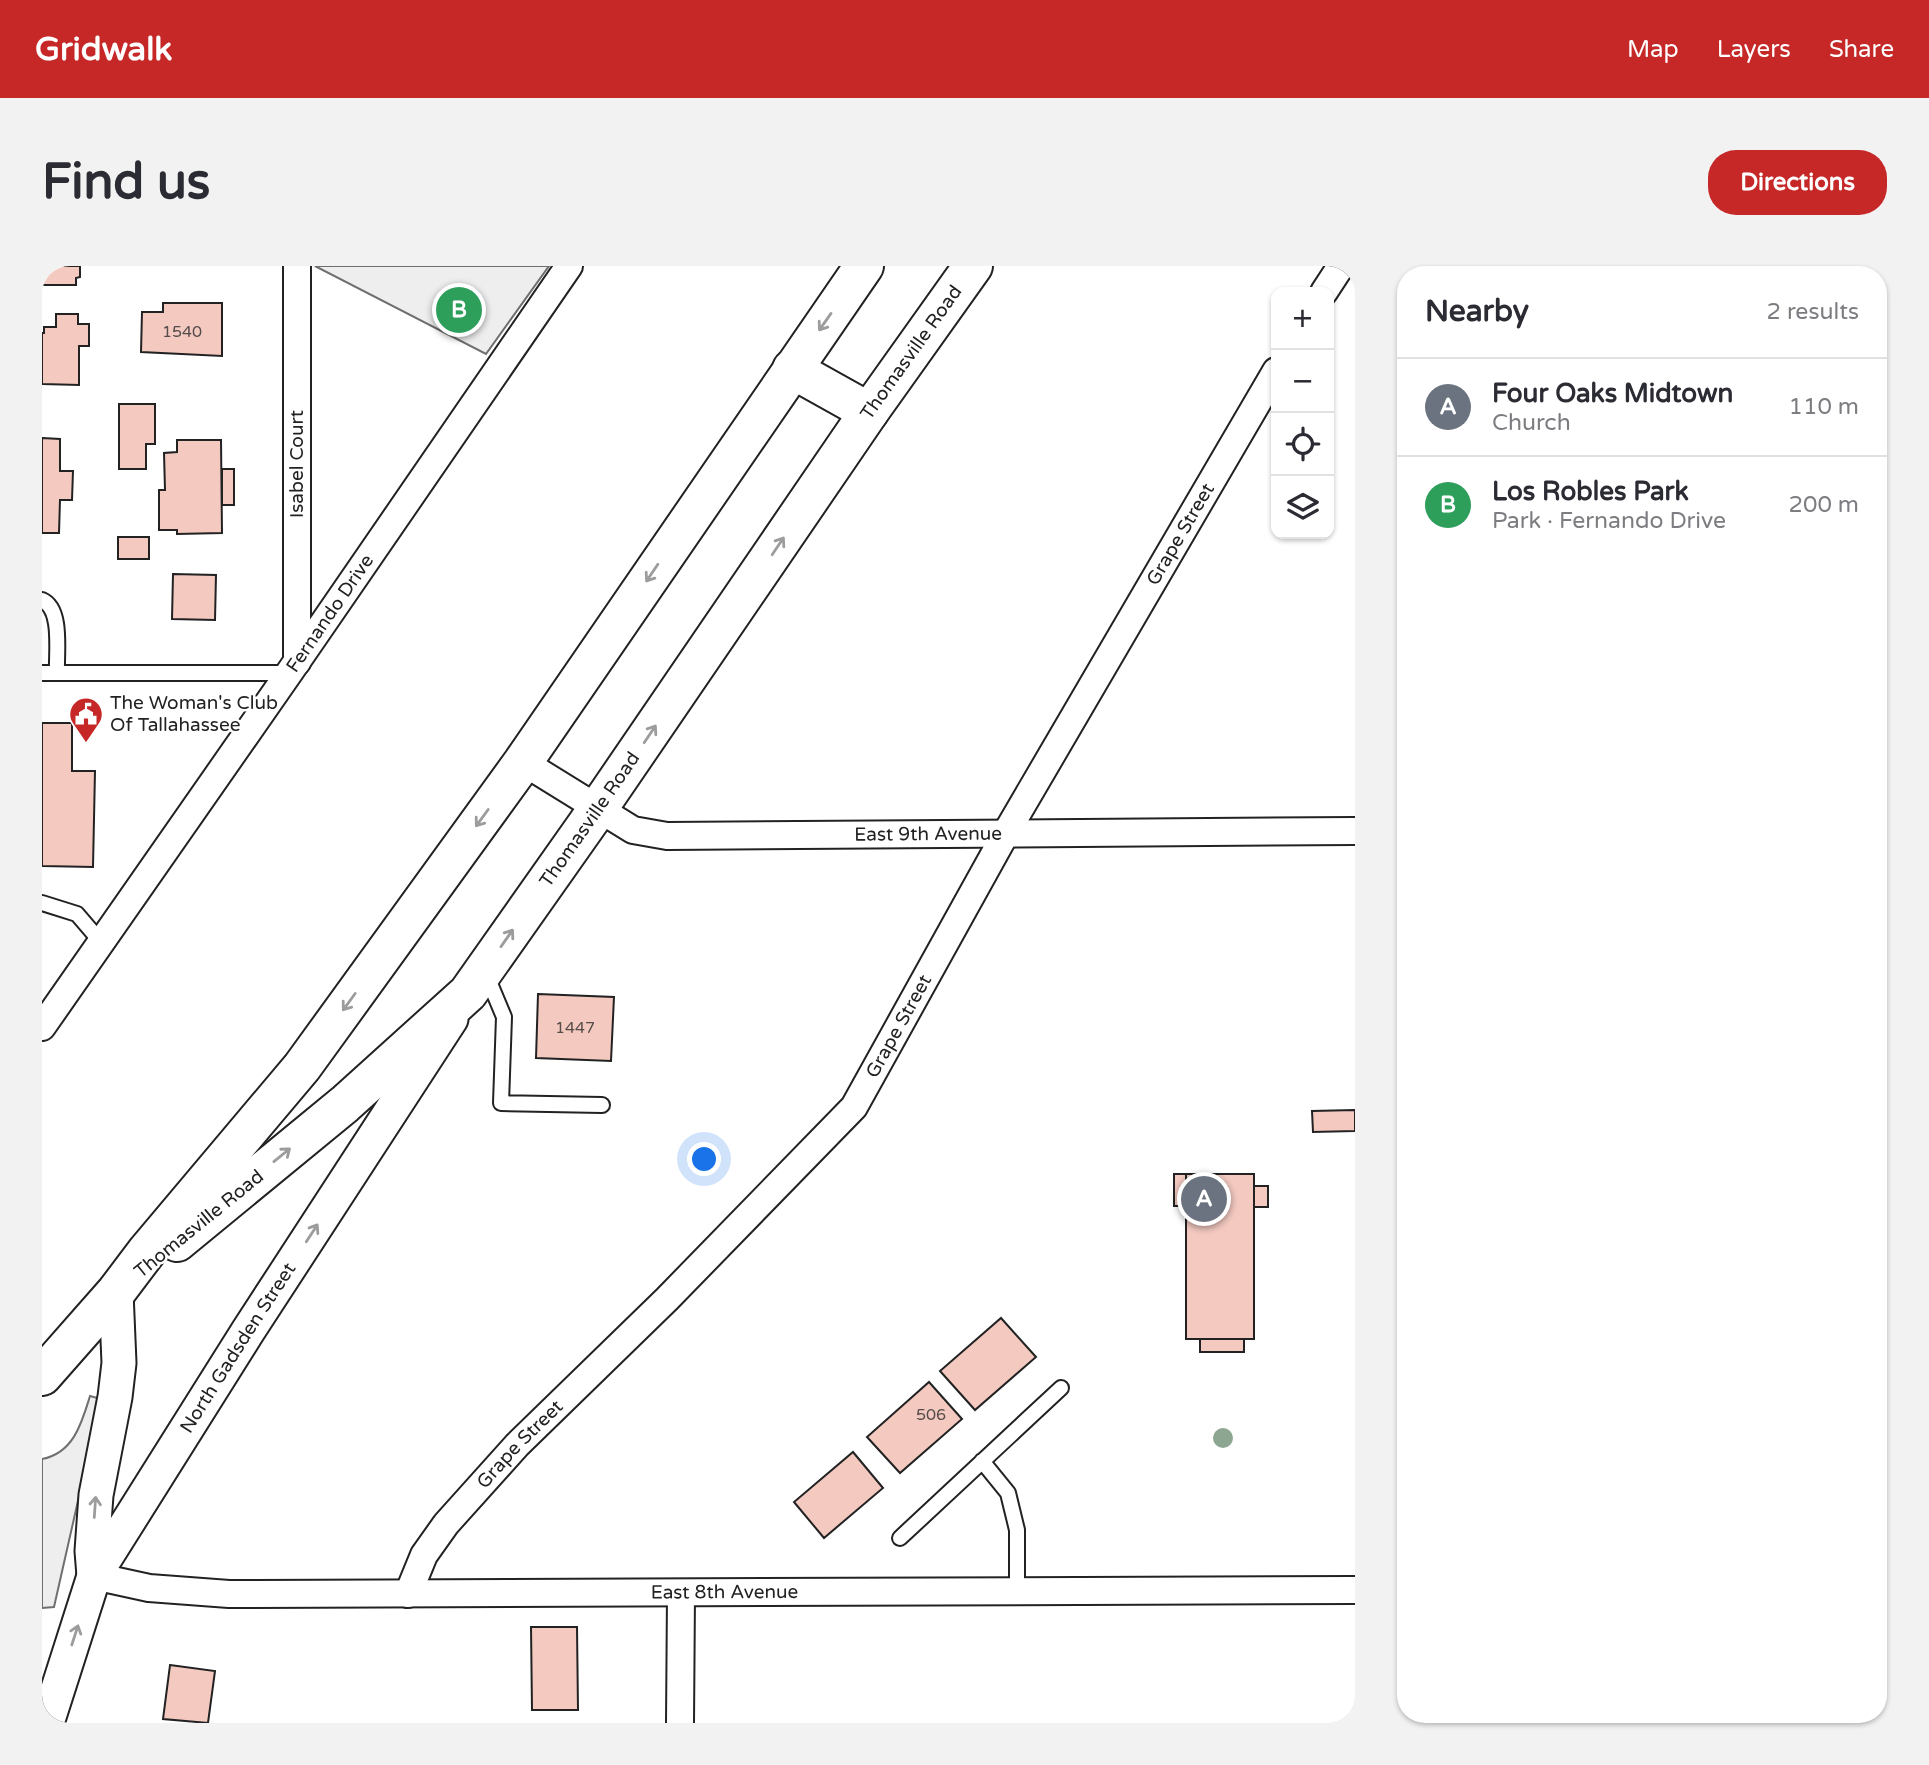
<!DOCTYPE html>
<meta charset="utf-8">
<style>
:root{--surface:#fff;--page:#f2f2f3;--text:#2b2b33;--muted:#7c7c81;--line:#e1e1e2;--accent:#c62828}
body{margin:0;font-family:"Varela Round",sans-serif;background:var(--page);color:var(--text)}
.controls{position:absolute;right:21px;top:21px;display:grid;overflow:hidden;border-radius:14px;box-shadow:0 2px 5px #0004}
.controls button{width:63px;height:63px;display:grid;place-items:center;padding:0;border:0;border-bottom:2px solid var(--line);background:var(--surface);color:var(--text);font:35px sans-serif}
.you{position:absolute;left:663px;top:894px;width:24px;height:24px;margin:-18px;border:5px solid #fff;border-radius:50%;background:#1a73e8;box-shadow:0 0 0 10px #1a73e833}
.badge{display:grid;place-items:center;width:46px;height:46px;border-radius:50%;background:var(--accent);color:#fff;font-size:23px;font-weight:700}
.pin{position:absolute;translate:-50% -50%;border:4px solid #fff;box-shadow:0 2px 7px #0006}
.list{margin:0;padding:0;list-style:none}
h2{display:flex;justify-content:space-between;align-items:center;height:91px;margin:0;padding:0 28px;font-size:30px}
h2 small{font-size:23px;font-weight:400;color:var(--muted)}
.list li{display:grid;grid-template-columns:46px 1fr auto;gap:21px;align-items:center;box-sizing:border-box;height:98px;padding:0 28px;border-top:2px solid var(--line)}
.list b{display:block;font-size:26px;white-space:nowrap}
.list p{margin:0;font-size:23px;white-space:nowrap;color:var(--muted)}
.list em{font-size:23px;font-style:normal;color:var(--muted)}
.icon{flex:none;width:38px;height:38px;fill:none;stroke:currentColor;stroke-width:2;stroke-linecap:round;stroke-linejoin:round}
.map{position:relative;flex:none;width:1313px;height:1457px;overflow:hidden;border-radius:28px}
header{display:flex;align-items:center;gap:42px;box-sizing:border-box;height:98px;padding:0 35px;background:var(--accent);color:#fff}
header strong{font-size:33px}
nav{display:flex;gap:38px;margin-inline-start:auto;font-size:24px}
.intro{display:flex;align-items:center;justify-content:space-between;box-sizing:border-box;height:168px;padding:0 42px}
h1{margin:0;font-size:49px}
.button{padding:18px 32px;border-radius:28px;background:var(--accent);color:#fff;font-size:24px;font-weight:700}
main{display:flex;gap:42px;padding:0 42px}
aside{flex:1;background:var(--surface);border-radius:28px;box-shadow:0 2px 5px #0004}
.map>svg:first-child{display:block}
.green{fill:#eee;stroke:#6f6f6f;stroke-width:2}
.building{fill:#f3c9c0;stroke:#222;stroke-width:2}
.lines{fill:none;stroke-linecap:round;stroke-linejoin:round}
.service-casing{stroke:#222;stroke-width:18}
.minor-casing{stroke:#222;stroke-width:30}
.tertiary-casing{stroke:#222;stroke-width:37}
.primary-casing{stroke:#222;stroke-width:42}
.service{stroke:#fff;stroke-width:14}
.minor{stroke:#fff;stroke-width:26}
.tertiary{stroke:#fff;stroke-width:33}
.primary{stroke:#fff;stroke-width:38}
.tree{fill:#8da692}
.oneway{stroke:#9c9c9c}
.labels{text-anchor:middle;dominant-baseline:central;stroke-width:5;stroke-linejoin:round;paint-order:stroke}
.number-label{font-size:16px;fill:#564c4a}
.street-label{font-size:19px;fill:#222;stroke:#fff}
.poi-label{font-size:19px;fill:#222;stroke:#fff;text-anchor:start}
</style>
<header>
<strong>Gridwalk</strong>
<nav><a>Map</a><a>Layers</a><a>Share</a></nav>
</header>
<div class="intro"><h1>Find us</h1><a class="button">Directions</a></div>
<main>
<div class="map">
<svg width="1313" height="1457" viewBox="0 0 1313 1457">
<rect width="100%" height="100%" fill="#fff"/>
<path class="green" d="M273,0H507L444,88Z
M48,1130L59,1133L12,1341L0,1342V1193C32,1187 40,1156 48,1130Z"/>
<path class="building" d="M0,0H38V11L34,12V19H0Z
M121,37H180V90L99,86L100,46H121Z
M14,48H36V58H47V80H37V119L0,118V67H2V61H14Z
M77,138H113V178H104V203H77Z
M0,172L18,173V205H31L30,234H18L17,267H0Z
M135,174H179L180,267L135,268V264H117V224H123L122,187L135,186Z
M180,203H192V239H180Z
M76,271H107V293H76Z
M131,308L174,309L173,354L130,353Z
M0,457H30V505H53L51,601L0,600Z
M496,728L572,731L569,795L494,792Z
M1313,844V865L1271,866L1270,845Z
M1132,908H1144V940H1132Z
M1144,908H1212V1073H1144Z
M1212,920H1226V941H1212Z
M959,1052L994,1091L933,1144L898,1105Z
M1158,1073H1202V1086H1158Z
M887,1116L920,1153L858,1207L825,1171Z
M811,1186L841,1222L782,1272L752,1236Z
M489,1361H535L536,1444H490Z
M128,1399L173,1405L166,1457L121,1453Z"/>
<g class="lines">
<g class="service-casing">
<path id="service" d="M0,334C21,343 14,387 15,407
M0,407H247
M0,637L35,648L59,676
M444,708L462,751L459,837L560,839
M940,1195L966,1227L975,1264V1326
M858,1272L1019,1122"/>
</g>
<g class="minor-casing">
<g id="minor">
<path d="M255,0V396"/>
<path d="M1282,26L1299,0"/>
<path id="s1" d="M481,496L591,564L625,570L1313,565"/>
<path id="s2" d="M0,761L247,407L527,0"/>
<path id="s3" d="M52,1310L107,1322L187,1328L1313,1324"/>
<path id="s4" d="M366,1328L382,1289L404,1258L475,1179L625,1033L812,841L964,567L1234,105"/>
<path d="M638,1457L639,1328"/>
</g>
</g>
<g class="tertiary-casing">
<g id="tertiary">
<path d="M52,1310L50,1285L54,1229L73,1131L77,1097L74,1026"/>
<path id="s5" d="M5,1457L52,1310L206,1065L409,753"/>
</g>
</g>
<g class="primary-casing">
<g id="primary">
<path d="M750,103L827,146"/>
<path id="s6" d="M135,976L303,838L426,727L555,544L827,146L931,0"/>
<path d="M0,1110L74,1026L105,985L260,801L481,496L822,0"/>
</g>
</g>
<use href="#service" class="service"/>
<use href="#minor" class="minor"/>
<use href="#tertiary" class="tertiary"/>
<use href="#primary" class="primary"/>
</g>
<circle class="tree" cx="1181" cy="1172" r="10"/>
<defs><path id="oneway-shaft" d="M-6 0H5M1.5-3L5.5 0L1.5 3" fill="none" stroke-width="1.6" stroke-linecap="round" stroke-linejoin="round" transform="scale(1.75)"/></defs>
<g class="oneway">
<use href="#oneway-shaft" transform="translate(783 56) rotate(125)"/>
<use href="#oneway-shaft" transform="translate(736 280) rotate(-56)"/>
<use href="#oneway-shaft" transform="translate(610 307) rotate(124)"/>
<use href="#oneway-shaft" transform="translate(608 468) rotate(-56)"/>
<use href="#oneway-shaft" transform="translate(440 552) rotate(126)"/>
<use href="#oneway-shaft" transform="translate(465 672) rotate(-55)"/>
<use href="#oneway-shaft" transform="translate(307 736) rotate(126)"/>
<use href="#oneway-shaft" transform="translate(240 889) rotate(-39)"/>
<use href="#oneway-shaft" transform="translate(270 967) rotate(-57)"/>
<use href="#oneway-shaft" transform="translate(53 1241) rotate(-86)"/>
<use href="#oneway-shaft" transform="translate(33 1369) rotate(-72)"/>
</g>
<defs>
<g id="civic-pin" transform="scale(1.75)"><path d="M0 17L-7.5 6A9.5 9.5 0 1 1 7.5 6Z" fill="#c62828" stroke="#fff"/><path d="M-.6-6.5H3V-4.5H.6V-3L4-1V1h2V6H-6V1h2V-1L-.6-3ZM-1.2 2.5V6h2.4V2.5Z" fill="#fff"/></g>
</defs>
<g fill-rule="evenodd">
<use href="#civic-pin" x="44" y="448"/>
</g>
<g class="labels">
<g class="number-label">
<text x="140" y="66">1540</text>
<text x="533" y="762">1447</text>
<text x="889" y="1149">506</text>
</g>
<g class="street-label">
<text stroke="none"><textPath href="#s6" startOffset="1162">Thomasville Road</textPath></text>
<text transform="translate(255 198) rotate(-90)">Isabel Court</text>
<text stroke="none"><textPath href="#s4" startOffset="1323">Grape Street</textPath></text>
<text stroke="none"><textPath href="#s2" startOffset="504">Fernando Drive</textPath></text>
<text stroke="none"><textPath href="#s6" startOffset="595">Thomasville Road</textPath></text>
<text stroke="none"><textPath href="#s1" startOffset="425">East 9th Avenue</textPath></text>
<text stroke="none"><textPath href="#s4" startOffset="756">Grape Street</textPath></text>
<text transform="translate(157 958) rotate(-39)">Thomasville Road</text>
<text stroke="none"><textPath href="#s5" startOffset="424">North Gadsden Street</textPath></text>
<text stroke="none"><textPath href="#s4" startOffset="189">Grape Street</textPath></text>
<text stroke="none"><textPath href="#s3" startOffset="632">East 8th Avenue</textPath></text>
</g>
<g class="poi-label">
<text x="68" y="437">The Woman's Club<tspan x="68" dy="22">Of Tallahassee</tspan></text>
</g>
</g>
</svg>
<div class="controls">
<button>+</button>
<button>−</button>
<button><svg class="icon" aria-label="locate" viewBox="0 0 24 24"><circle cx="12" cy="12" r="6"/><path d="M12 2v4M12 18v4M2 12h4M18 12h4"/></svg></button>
<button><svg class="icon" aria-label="layers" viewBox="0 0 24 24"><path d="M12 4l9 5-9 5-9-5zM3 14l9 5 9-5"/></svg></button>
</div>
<div class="you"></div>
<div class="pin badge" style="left:1162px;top:933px;background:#6b7280">A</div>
<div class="pin badge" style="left:417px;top:44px;background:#2e9e5b">B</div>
</div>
<aside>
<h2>Nearby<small>2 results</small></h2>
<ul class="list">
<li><span class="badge" style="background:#6b7280">A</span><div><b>Four Oaks Midtown</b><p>Church</p></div><em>110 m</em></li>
<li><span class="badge" style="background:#2e9e5b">B</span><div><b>Los Robles Park</b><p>Park · Fernando Drive</p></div><em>200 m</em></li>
</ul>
</aside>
</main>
